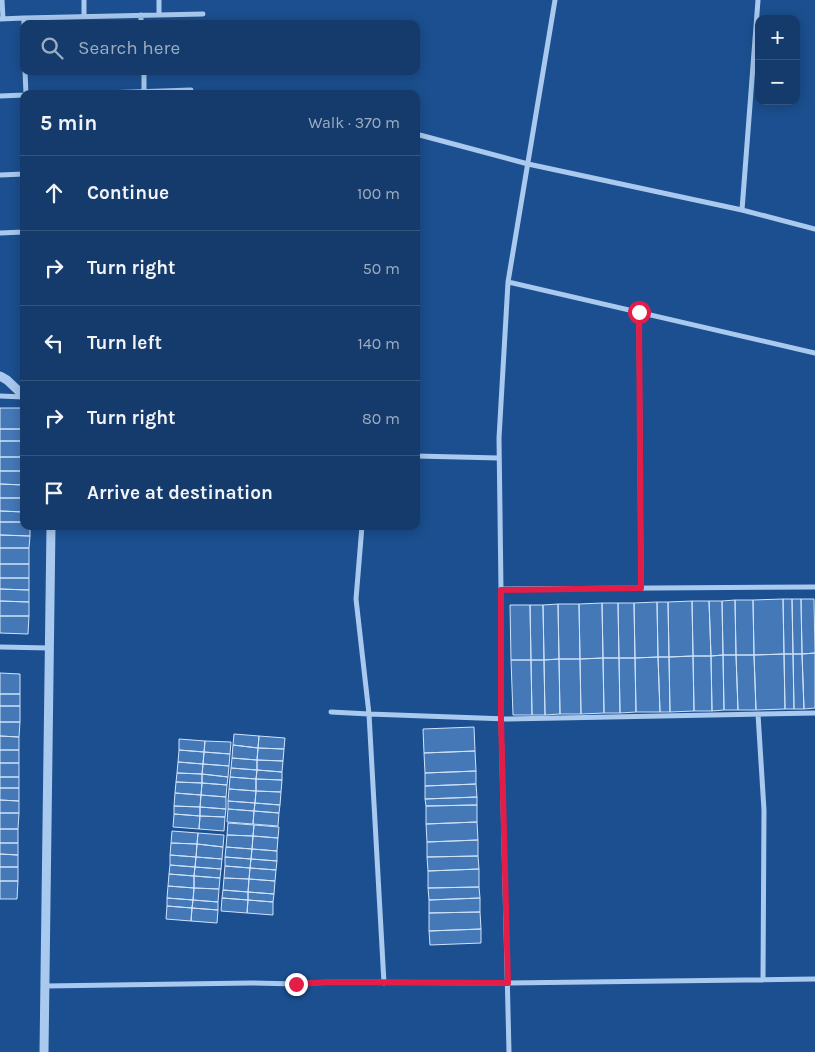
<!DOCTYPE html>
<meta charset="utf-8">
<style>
:root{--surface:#143b6b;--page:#214673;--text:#f1f3f6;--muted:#9dadc1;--line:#33557e}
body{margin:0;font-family:Karla,sans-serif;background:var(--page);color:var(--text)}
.controls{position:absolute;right:15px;top:15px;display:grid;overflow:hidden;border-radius:10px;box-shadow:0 2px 12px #0003}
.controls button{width:45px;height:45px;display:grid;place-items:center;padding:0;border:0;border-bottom:1px solid var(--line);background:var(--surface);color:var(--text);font:25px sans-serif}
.stop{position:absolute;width:15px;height:15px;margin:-11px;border:4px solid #e11d48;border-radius:50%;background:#fff}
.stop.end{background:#e11d48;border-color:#fff;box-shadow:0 1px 5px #0008}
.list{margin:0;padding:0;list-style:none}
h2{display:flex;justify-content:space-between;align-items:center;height:65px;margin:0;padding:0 20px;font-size:21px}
h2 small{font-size:16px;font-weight:400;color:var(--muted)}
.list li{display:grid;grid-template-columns:32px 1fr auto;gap:15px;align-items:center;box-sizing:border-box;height:75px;padding:0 20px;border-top:1px solid var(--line)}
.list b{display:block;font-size:19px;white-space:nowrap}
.list em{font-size:16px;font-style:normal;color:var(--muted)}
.icon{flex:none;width:28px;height:28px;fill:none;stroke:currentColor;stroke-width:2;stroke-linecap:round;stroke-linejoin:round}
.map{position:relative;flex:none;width:815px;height:1052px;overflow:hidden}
.search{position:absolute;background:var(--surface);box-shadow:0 2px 12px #0003;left:20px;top:20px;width:400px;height:55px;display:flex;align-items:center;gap:12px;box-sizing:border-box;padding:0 18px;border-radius:10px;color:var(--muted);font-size:19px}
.panel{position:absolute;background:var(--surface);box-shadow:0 2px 12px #0003;left:20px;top:90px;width:400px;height:440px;border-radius:10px}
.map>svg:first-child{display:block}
.building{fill:#4478b7;stroke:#cfe3fa}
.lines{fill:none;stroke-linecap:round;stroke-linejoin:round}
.minor{stroke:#a9c9ee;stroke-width:5}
.tertiary{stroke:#a9c9ee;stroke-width:9}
.route{stroke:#e11d48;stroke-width:6}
</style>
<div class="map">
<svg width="815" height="1052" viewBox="0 0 815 1052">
<rect width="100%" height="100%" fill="#1b4f8f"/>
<path class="building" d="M0,408H24V429H0Z
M0,429H24V441H0Z
M0,441H24V457H0Z
M0,457H24V471H0Z
M0,471H24V485L0,484Z
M0,484L24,485V498H0Z
M0,498H24V512L0,511Z
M0,511L24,512V522H0Z
M0,522H24V526H30V536L0,535Z
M0,535L30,536L29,548H0Z
M0,548H29V564H0Z
M0,564H29V578H0Z
M0,578H29V590L0,589Z
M0,589L29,590V602L0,601Z
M783,599H792L793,654H784Z
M783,599L784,654L754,655L753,600Z
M792,599H801L802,654H793Z
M801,599H814L815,653L802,654Z
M735,600L736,655H723L722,601Z
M735,600H753L754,655H736Z
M0,601L29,602V616H0Z
M692,601L693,656L669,657L668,602Z
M692,601H709L711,656H693Z
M709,601H722L723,655L711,656Z
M657,602L658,657L635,658L634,603Z
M657,602H668L669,657H658Z
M602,603L603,658L580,659L579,604Z
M602,603H618L619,658H603Z
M618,603H634L635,658H619Z
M558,604L559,659L544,660L543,605Z
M558,604H579L580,659H559Z
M510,605H530L531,660H511Z
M530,605H543L544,660H531Z
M0,616H29L28,634L0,633Z
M815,653V708L804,709L802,654Z
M784,654H793L794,709H785Z
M784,654L785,709L756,710L754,655Z
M793,654H802L804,709H794Z
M723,655L724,710L712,711L711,656Z
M723,655H736L738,710H724Z
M736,655H754L756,710H738Z
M693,656L694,711L670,712L669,657Z
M693,656H711L712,711H694Z
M658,657L660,712H636L635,658Z
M658,657H669L670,712H660Z
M603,658L604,713L581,714L580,659Z
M603,658H619L620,713H604Z
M619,658H635L636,712L620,713Z
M559,659L560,714L545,715L544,660Z
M559,659H580L581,714H560Z
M511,660H531L532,715H513Z
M531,660H544L545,715H532Z
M0,673L20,674V694H0Z
M0,694H20V706H0Z
M0,706H20V722H0Z
M0,722H20L19,737L0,736Z
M474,727L475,751L424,753L423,729Z
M234,734L259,736L258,748L233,745Z
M0,736L19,737V750H0Z
M259,736L285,738L284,749L258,748Z
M179,739L205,741L204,752L179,750Z
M205,741L231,742L230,754L204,752Z
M233,745L258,748L257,760L232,758Z
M258,748L284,749L283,761L257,760Z
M0,750H19V763H0Z
M179,750L204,752L203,764L178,762Z
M475,751L476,771L425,773L424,753Z
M204,752L230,754L229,766L203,764Z
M232,758L257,760V770L231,768Z
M257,760L283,761L282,772L257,770Z
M178,762L203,764L202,774L177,773Z
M0,763H19V777H0Z
M203,764L229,766L228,777L202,774Z
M231,768L257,770L256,779L230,777Z
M257,770L282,772V780L256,779Z
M476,771V784L425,786V773Z
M177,773L202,774V783L176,782Z
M202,774L228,777L227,785L202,783Z
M0,777H19V788H0Z
M230,777L256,779V791L229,789Z
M256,779L282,780L281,792L256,791Z
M176,782L202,783L201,795L175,793Z
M202,783L227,785L226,797L201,795Z
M476,784L477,797L425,799V786Z
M0,788H19V801L0,800Z
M229,789L256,791L255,803L228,801Z
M256,791L281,792L280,805L255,803Z
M175,793L201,795L200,807L174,806Z
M201,795L226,797V809L200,807Z
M477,797V805L426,806L425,799Z
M0,800L19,801V813H0Z
M228,801L255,803L254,811L228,809Z
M255,803L280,805L279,813L254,811Z
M477,805V822L426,824V806Z
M174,806L200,807V816L174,814Z
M200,807L226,809L225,817L200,816Z
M228,809L254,811L253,824L227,822Z
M254,811L279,813L278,826L253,824Z
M0,813H19L18,829H0Z
M174,814L200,816L199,829L173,827Z
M200,816L225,817L224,831L199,829Z
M477,822L478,840L427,842L426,824Z
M228,823L254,825L253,836L227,835Z
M254,825L279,827L278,838L253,836Z
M0,829H18V843H0Z
M172,831L198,833L197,844L171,843Z
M198,833L224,835L223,847L197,844Z
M227,835L253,836L252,849L226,847Z
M253,836L278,838L277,851L252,849Z
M478,840V856L427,857V842Z
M0,843H18V855L0,854Z
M171,843L197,844L196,857L170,855Z
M197,844L223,847L222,859L196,857Z
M226,847L252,849L251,859L225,857Z
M252,849L277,851V861L251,859Z
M0,854L18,855V867H0Z
M170,855L196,857L195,867L170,865Z
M478,856L479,869L428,871L427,857Z
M196,857L222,859L221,869L195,867Z
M225,857L251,859L250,868L225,866Z
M251,859L277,861L276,870L250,868Z
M170,865L195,867L194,876L169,874Z
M225,866L250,868L249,879L224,878Z
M0,867H18V881H0Z
M195,867L221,869L220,878L194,876Z
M250,868L276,870L275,881L249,879Z
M479,869V887L428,888V871Z
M169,874L194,876V888L168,886Z
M194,876L220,878L219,889L194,888Z
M224,878L249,879L248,892L223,890Z
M249,879L275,881L274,894L248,892Z
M0,881H18L17,899H0Z
M168,886L194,888L193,900L167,898Z
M479,887L480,898L429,900L428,888Z
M194,888L219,889L218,902L193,900Z
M223,890L248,892V900L222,898Z
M248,892L274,894L273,902L248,900Z
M167,898L193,900L192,908L167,906Z
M222,898L248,900L247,913L221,911Z
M480,898V912L429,913V900Z
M193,900L218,902V910L192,908Z
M248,900L273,902V915L247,913Z
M167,906L192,908L191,921L166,919Z
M192,908L218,910L217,923L191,921Z
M480,912L481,929L429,931V913Z
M481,929V943L430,945L429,931Z"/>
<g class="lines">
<path class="minor" d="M2,0L3,19
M84,0V16
M159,0V15
M141,15V24
M0,19L24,18
M24,24V18L203,14
M25,71L26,94
M144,71V93
M74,94L191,90
M0,96L24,95
M416,134L528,164L742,210L815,229
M0,175L24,174
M742,210L758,0
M0,233L24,232
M508,282L815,353
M639,312L641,588
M0,396L24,397
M416,456L499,458
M362,526L356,599L369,714L384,983
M501,589L815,587
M0,647L49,648
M331,712L369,714L507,719L815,713
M758,714L764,810L763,980
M45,986L251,983L296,984L330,982L508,983L815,979
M509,1052L501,719V589L499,438L508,282L555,0"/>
<path class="tertiary" d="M0,376L7,380L24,396
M44,1052L51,526"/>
</g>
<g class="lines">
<path class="route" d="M296,984L330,982L508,983L501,719V590L641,588L639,312"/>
</g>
</svg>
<div class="controls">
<button>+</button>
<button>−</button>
</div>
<div class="stop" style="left:639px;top:312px"></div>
<div class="stop end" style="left:296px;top:984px"></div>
<div class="search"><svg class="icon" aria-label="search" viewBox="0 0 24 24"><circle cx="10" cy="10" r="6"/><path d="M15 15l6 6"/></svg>Search here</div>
<section class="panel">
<h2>5 min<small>Walk · 370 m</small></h2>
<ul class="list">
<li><svg class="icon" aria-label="ahead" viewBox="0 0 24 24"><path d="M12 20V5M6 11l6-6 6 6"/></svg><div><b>Continue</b></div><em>100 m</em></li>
<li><svg class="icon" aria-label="right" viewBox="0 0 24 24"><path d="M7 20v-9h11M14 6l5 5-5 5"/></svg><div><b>Turn right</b></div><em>50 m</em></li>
<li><svg class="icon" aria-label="left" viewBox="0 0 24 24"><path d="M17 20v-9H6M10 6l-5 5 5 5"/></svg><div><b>Turn left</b></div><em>140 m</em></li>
<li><svg class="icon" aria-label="right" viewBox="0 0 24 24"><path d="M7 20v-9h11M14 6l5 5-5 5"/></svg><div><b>Turn right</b></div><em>80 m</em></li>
<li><svg class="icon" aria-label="arrive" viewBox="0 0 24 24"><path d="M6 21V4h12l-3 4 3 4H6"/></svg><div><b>Arrive at destination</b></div></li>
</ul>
</section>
</div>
